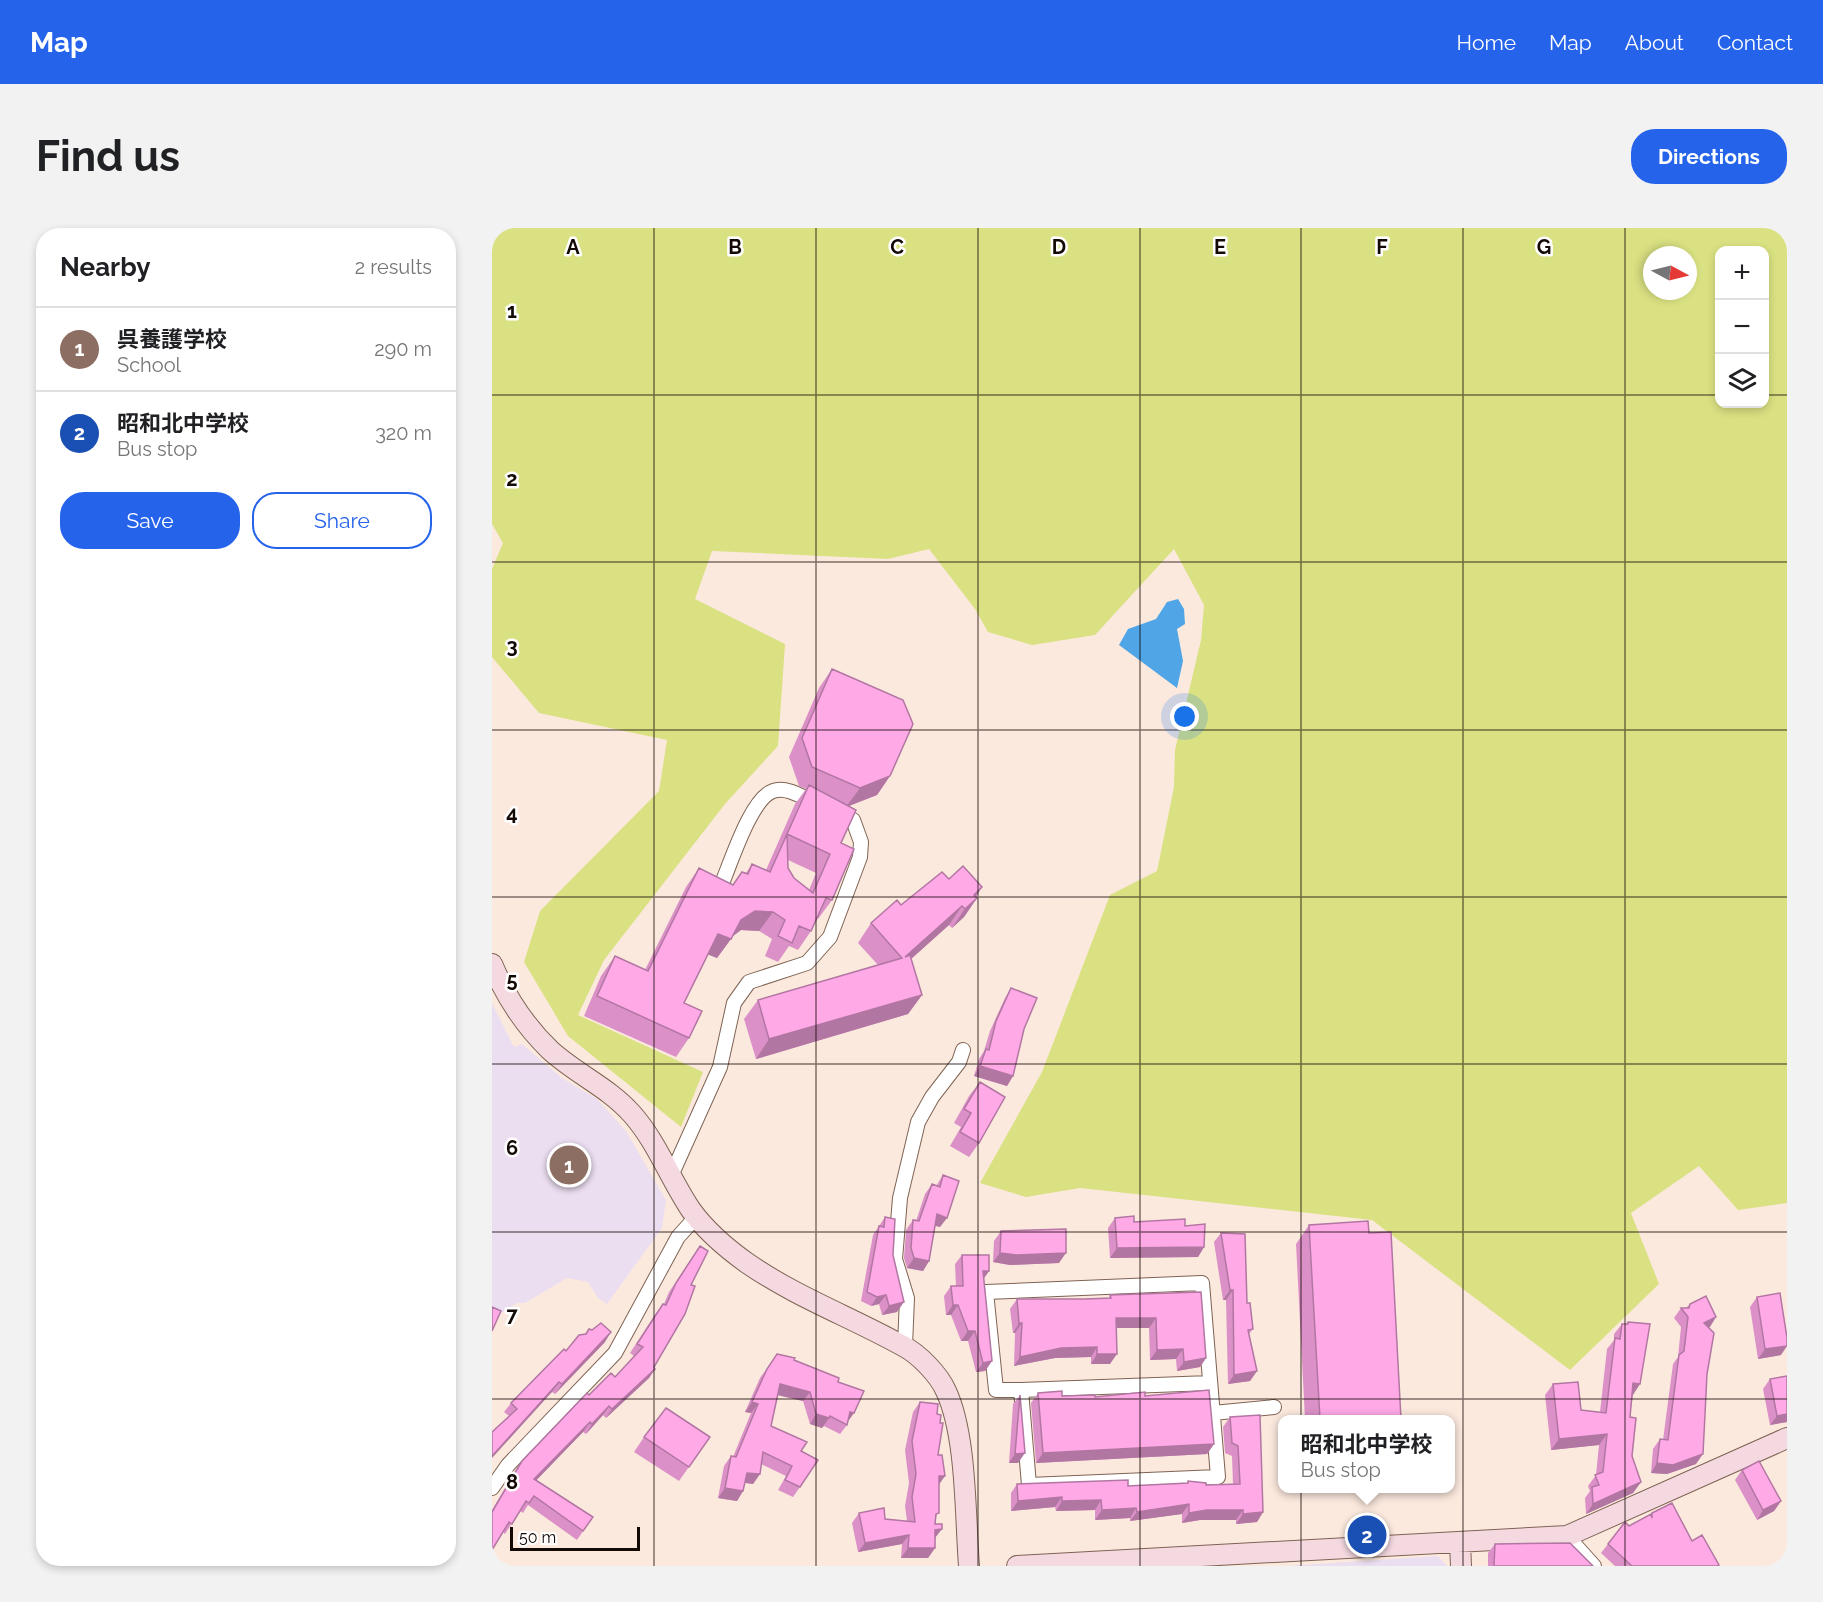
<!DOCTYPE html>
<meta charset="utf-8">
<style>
:root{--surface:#fff;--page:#f2f2f2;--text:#202124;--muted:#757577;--line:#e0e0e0;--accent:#2563eb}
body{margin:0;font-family:Raleway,"Noto Sans JP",sans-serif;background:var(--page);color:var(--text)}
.controls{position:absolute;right:18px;top:18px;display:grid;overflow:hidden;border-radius:12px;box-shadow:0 3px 9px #0003}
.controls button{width:54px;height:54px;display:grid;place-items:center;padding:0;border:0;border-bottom:2px solid var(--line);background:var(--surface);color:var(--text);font:30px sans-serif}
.compass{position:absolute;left:1151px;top:18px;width:54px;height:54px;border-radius:50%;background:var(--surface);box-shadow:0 3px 9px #0003;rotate:97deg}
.scale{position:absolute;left:18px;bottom:15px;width:130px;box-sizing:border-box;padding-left:6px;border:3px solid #140a05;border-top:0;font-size:16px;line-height:21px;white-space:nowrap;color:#140a05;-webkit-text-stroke:4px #fff;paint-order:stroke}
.you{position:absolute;left:693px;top:489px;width:21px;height:21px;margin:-15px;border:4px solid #fff;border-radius:50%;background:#1a73e8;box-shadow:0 0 0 9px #1a73e833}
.badge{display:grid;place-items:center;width:39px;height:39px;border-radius:50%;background:var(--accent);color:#fff;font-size:20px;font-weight:700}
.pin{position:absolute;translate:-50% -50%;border:3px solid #fff;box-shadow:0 2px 6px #0006}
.popup{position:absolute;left:786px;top:1187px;width:177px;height:78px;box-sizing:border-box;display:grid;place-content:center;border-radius:12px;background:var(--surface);filter:drop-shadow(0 2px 4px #0005);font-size:20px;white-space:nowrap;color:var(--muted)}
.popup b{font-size:22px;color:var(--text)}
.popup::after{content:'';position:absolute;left:50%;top:100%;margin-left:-12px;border:12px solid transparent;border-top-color:var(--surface)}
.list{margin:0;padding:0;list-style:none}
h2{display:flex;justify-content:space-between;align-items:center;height:78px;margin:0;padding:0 24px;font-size:26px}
h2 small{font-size:20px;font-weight:400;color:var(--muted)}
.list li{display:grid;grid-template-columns:39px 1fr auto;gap:18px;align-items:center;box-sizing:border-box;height:84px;padding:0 24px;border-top:2px solid var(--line)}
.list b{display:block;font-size:22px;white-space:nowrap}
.list p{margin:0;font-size:20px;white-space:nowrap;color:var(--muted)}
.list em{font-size:20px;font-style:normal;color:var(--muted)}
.actions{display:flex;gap:12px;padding:18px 24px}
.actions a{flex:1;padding:14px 0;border:2px solid var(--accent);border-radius:24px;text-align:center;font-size:21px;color:var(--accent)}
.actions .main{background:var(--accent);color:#fff}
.icon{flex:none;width:33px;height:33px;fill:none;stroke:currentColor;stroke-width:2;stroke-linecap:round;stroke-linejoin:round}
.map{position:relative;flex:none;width:1295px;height:1338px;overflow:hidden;border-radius:24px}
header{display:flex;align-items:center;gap:36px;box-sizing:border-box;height:84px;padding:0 30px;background:var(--accent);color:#fff}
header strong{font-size:28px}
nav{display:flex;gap:33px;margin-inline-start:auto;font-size:21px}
.intro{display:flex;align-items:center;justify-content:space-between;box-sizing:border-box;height:144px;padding:0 36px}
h1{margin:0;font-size:42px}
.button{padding:15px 27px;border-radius:24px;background:var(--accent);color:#fff;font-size:21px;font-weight:700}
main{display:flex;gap:36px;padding:0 36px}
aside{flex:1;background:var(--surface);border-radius:24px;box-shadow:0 3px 9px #0003}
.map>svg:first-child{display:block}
.education{fill:#ebdef1}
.green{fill:#dae182;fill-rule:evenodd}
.water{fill:#4fa5e6}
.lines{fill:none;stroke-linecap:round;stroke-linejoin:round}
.street-casing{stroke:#7e6353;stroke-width:16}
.secondary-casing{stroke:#7e6353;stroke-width:22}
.street{stroke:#fff;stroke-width:14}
.secondary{stroke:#f5d9e1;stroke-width:20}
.wall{fill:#db91c7;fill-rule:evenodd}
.shaded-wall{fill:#b276a2}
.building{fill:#ffa9e7;stroke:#b276a2;stroke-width:1.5;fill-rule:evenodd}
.grid{fill:none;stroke:#140a05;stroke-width:1.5;stroke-opacity:0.55}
.grid-label{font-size:20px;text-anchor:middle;font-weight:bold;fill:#140a05;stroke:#fff;stroke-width:5;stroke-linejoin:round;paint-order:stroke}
</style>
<header>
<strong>Map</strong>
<nav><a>Home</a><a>Map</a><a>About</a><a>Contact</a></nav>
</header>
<div class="intro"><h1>Find us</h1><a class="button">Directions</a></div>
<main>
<aside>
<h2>Nearby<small>2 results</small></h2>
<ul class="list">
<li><span class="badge" style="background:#8d6e63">1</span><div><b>呉養護学校</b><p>School</p></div><em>290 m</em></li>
<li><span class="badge" style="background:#1a4fb4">2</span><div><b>昭和北中学校</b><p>Bus stop</p></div><em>320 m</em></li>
</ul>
<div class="actions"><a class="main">Save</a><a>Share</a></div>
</aside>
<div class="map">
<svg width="1295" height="1338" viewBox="0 0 1295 1338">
<rect width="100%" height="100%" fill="#fce9de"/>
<path class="education" d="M0,775L22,819L30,816L70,850L105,871L134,903L174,972L170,1000L115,1076L106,1070L96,1054L75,1050L33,1075H25L3,1089L0,1095Z
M946,1328L955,1338H794Z"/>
<path class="green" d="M0,0H1295V975L1246,982L1207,938L1139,985L1167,1056L1078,1142L880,992L588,960L534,969L488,955L550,844L618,667L665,643L682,559L683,522L709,412L712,377L682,321L603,407L540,417L496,404L483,381L437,321L396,331L220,323L203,371L293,416L286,518L233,576L112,732L86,787L211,844L189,899L76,808L32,734L48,683L167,563L175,512L47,485L0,429V341L11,315L0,296ZM1228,22H1272V176H1228ZM1160,27H1196V63H1160Z"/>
<path class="water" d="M686,371L692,381L693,396L685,401L691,433L685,460L627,417L636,401L664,391L675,374Z"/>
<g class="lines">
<g class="street-casing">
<path id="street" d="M228,660C238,638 258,571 281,563C295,558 312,570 325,576
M179,948L228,839L242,775L257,754L315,735L338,709L368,629L369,614L361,592L345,585
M710,1055L726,1249L537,1257L529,1162H504L494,1064Z
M413,1118L415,1070L403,1031L408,970L426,894L440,869L467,834L471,822
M529,1162L718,1155
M721,1185L782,1179
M0,1260L16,1237L123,1125L186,1009L204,989
M1075,1308L1102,1338"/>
</g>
<g class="secondary-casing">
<path id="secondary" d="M0,736C14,769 32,797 58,822C84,846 116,859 140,886C165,914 178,951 199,982C214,1003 234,1020 255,1035C304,1069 359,1089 411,1118C427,1126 447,1147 454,1163C475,1208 473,1288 477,1338
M968,1314L969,1338
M525,1338L1075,1308L1295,1210"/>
</g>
<use href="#street" class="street"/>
<use href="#secondary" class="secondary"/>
</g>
<path class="wall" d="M340,441L398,548L385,567L357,578L349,615L340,672L326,691L325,690L319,703L306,722L297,718L286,734L273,728L280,711L267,703L249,702L241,708L225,730L216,726L192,775L197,810L184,829L92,788L109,748L123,728L153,742L194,659L207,640L241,657L254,645L260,636L274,642L303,576L314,561L307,558L297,529L327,460ZM296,632L324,645L317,662L302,650L296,640Z
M457,651L490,659L484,669L485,670L472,689L460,700L457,697L419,731L430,767L416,786L264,831L252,791L266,772L386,737L366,715L379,695L409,677Z
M519,760L532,801L521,848L515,858L482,848L487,831L492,823L498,803L513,770Z
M488,854L487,915L477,929L458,918L469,899L462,895L477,868Z
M451,947L448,999L443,998L437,1033L431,1043L415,1040L412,1030L414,1002L421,992L424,993L433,966L440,956L444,958Z
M393,989L401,1027L405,1084L390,1087L387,1076L379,1078L369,1073L381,1007Z
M623,990L642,994L693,998L712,1019L706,1029L618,1030L616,1000Z
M817,997L877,1005L909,1191H813L804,1016Z
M509,1003L567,1035L518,1037L501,1034L502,1013Z
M729,1005L755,1075L761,1101L757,1106L765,1143L758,1153L736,1156L734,1072H731L722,1014Z
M208,1018L199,1057L162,1139L163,1141L157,1150L114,1190L111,1187L94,1206L91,1204L44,1252L101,1289L85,1312L36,1277L31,1285L28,1283L13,1306L11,1304L0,1322V1282L23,1243L30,1233L97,1167L123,1149L142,1128L138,1125L164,1085L172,1076L177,1064Z
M470,1027L497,1043L492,1050L500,1133L493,1143L484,1144L476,1113H469L459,1087H454L452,1068L459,1058H464L463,1036Z
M709,1064L714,1130L708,1139L685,1143L684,1131L658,1132L657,1100H625L618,1136H599V1129L563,1130L522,1138L523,1105H521L518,1081L525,1071H593L617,1070L618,1067Z
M1265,1069L1289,1127L1266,1131L1258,1079Z
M1198,1076L1224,1089L1217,1099L1215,1146L1204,1236L1175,1246L1159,1245L1161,1221L1168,1211L1171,1212L1181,1136L1186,1129L1189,1099L1182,1090L1189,1080H1194Z
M1136,1094L1141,1167L1138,1189L1140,1228L1149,1254L1141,1265L1094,1286L1093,1270L1098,1263L1096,1258L1104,1247L1107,1217L1059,1222L1053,1167L1061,1156L1089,1182L1108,1184L1115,1121L1122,1112V1106L1130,1096H1134Z
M97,1101L113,1114L63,1166L60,1164L17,1188L12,1184L19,1175L93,1106Z
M285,1126L302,1132L346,1154L355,1195V1197L348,1206L332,1198L330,1200L318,1196L311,1173L286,1167L279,1198L309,1223L308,1259L301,1269L286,1262L294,1248L269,1236L268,1246L261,1256L253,1255L251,1263L245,1273L226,1270L232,1238L239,1228L241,1229L259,1185L253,1184L268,1150Z
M1278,1151L1295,1194L1278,1197L1271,1161Z
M546,1165L570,1168L603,1169L653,1168L722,1216L715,1226L544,1235L539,1175Z
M528,1167L526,1235H517L521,1176Z
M428,1174L445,1186L447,1256L444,1291L443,1320L436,1330H409L410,1316L366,1324L360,1295L367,1285L393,1291L415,1293L413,1278L417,1255L413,1222L421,1184Z
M738,1189L771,1284L765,1294L744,1296V1292H708L690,1295V1286L638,1293V1290L603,1292V1282L564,1283L563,1279L519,1283V1265L525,1256L636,1258L695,1255L696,1253L714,1257L741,1256L740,1228L733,1225L731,1199Z
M152,1209H218L187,1253L142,1224Z
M1250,1242L1289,1273L1282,1283L1265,1292L1243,1252Z
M1160,1285L1200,1313L1226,1338H1123L1109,1325L1116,1316L1137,1298L1159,1287Z
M1003,1316L1101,1338H996V1325Z"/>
<path class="shaded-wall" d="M398,548L385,567L354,579L368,560Z
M490,659L478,676L485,670L472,689L460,700L482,667Z
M470,678L457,697L400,748L413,729Z
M263,683L281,684L267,703L249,702L237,711H239L225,730L212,725L226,706Z
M430,767L416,786L264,831L277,811Z
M488,838L521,848L515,858L482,848Z
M445,986L455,990L448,999L438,996Z
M712,1019L706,1029L618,1030L625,1020Z
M508,1025H574L567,1035L518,1037L501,1034Z
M422,1030L437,1033L431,1043L415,1040Z
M491,1043H497L490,1053Z
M738,1062H741L734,1072H731Z
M394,1067L387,1076L379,1078L385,1069Z
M412,1074L405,1084L390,1087L397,1078Z
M461,1077H466L459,1087H454Z
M1224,1089L1218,1099L1206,1104L1212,1095Z
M624,1090H664L657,1100H618Z
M527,1095H530L523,1105H521Z
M476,1103H483L476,1113H469Z
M119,1104L113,1114L63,1166L70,1156Z
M1295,1118L1289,1127L1266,1131L1273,1121Z
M605,1119L599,1129L563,1130L522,1138L528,1129L569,1120Z
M691,1121L684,1131L658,1132L665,1122Z
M605,1126H625L618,1136H599Z
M714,1130L708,1139L685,1143L692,1134Z
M500,1133L493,1143L484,1144L491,1135Z
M163,1141L157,1150L114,1190L120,1181Z
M765,1143L758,1153L736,1156L742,1147Z
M67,1154L60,1164L0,1230V1228Z
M1141,1155L1148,1156L1141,1167L1134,1166Z
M288,1156L318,1164L311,1173L281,1166Z
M260,1174L266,1176L259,1185L253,1184Z
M117,1178L111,1187L94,1206L100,1196Z
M358,1184L362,1185L355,1195Z
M324,1186L337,1190L330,1200L318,1196Z
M1295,1186V1194L1278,1197L1285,1188Z
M98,1194L91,1204L36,1261L42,1251Z
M1115,1206L1107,1217L1059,1222L1067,1211Z
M722,1216L715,1226L544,1235L551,1225Z
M533,1225L526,1235H517L523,1226Z
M1211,1226L1204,1236L1175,1246L1159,1245L1165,1235Z
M255,1245L268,1246L261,1256L248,1254Z
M447,1248H453L446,1258Z
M1149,1254L1141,1265L1094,1286L1101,1276Z
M233,1260L251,1263L245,1273L226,1270Z
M570,1269L563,1279L519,1283L526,1273Z
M609,1272L603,1282L564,1283L570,1273Z
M1289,1273L1282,1283L1265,1292L1271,1282Z
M697,1276L690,1286L638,1293L645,1284Z
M644,1280L638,1290L603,1292L610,1282Z
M715,1282H751L744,1292H708L690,1295L697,1285Z
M771,1284L765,1294L744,1296L751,1286Z
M450,1301L443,1310V1302Z
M417,1307L410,1316L366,1324L373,1315Z
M416,1320H443L436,1330H409Z"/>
<path class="building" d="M340,441L411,472L421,496L398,548L368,560L320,539L310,510Z
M317,557L364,582L349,615L362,621L340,672L334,670L319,703L307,698L300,715L286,708L293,692L281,684L263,683L249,692L239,711L226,706L192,775L210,783L197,810L105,768L123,728L156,743L207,640L241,657L250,644L256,646L260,636L278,644ZM295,606L338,626L321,665L302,650L296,640Z
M471,638L490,659L482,667L485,670L473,681L470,678L413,729L418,727L430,767L277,811L266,772L410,730L379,695L405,672L409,677L450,644L457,651Z
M519,760L545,770L532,801L521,848L488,838L494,821L497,822L504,793Z
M488,854L513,869L487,915L468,904L479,885L472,881Z
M451,947L467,953L455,990L445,986L437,1033L422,1030L419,1020L421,992L427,993L440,956L448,959Z
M642,988V994L693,991V998L713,996L712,1019L625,1020L623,990Z
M393,989L403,991L401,1027L412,1074L397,1078L394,1067L385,1069L375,1064L387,998L392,999Z
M876,993L877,1005L899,1004L909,1191H828L817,997Z
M574,1001V1025L525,1027L508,1025L509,1003Z
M729,1005L753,1006L755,1075H758L761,1101L756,1102L765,1143L742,1147L741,1062H738Z
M208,1018L216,1023L199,1057L203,1058L193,1086L162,1139L163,1141L120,1181L117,1178L100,1196L98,1194L42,1251L101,1289L91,1303L42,1268L37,1275L34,1273L20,1296L17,1294L0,1322V1284L30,1233L95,1165L97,1167L119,1145L123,1149L151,1119L145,1116L171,1076L174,1077L184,1055Z
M470,1027H497V1043H491L500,1133L491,1135L483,1103H476L466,1077H461L459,1058H471Z
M709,1064L714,1130L692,1134L691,1121L665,1122L664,1090H624L625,1126H605V1119L569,1120L528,1129L530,1095H527L525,1071H593L619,1070L618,1067Z
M1288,1065L1295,1110V1118L1273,1121L1265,1069Z
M1214,1068L1224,1089L1212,1095L1222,1105L1215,1146L1211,1226L1181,1237L1165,1235L1168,1211L1176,1212L1187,1127L1192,1123L1196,1089L1189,1080H1197L1198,1076Z
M0,1079L9,1083L0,1103Z
M1136,1094L1158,1096L1148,1156L1141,1155L1138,1189L1144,1190L1140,1228L1149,1254L1101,1276L1100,1259L1107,1257L1103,1247L1111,1244L1115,1206L1067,1211L1061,1156L1086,1154L1089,1182L1114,1185L1123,1110L1128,1111L1130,1096H1136Z
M109,1095L119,1104L70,1156L67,1154L0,1228V1204L25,1181L19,1175L72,1121L74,1123L87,1107L94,1106L97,1101L100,1102Z
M285,1126L303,1130L302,1132L347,1150L346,1154L372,1163L362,1185L358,1184L355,1197L338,1188L337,1190L324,1186L318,1164L288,1156L279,1198L315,1214L309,1223L326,1232L308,1259L293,1252L300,1238L271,1224L268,1246L255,1245L251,1263L233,1260L239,1228L244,1229L266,1176L260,1174L275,1141Z
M1295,1148V1186L1285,1188L1278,1151Z
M717,1162L722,1216L551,1225L546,1165L570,1163V1168L603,1167V1169L653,1164V1168Z
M528,1167L533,1225L523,1226Z
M428,1174L446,1176L445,1186L449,1187L448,1195H451L446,1227H450L453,1248H447V1285L444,1286L443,1296H450V1301L443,1302V1320H416L417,1307L373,1315L367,1285L392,1280L393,1291L423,1294L420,1269L424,1246L420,1213Z
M174,1180L218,1209L197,1239L152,1209Z
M768,1187L771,1284L751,1286V1282H715L697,1285V1276L645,1284L644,1280L610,1282L609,1272L570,1273V1269L526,1273L525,1256L636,1252V1258L696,1255V1253L714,1255V1257L748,1256L746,1218L740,1215L738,1189Z
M1267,1233L1289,1273L1271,1282L1250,1242Z
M1180,1275L1200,1313L1210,1307L1227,1337L1225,1338H1140L1116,1316L1133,1294L1137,1298L1159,1286L1160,1290V1285Z
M1078,1315L1101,1338H1002L1003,1316Z"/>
<path class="grid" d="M162,0V1338M324,0V1338M486,0V1338M648,0V1338M809,0V1338M971,0V1338M1133,0V1338M0,167H1228M1272,167H1295M0,334H1295M0,502H1295M0,669H1295M0,836H1295M0,1004H1295M0,1171H1295"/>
<g class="grid-label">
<text x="81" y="26">A</text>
<text x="243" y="26">B</text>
<text x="405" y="26">C</text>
<text x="567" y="26">D</text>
<text x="728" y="26">E</text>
<text x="890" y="26">F</text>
<text x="1052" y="26">G</text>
<text x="20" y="90">1</text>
<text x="20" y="258">2</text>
<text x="20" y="425">3</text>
<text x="20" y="592">4</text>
<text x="20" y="759">5</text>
<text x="20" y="927">6</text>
<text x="20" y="1094">7</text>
<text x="20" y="1261">8</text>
</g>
</svg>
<div class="controls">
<button>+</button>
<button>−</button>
<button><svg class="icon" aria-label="layers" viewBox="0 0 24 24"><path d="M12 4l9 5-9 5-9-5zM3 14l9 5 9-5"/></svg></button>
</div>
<svg class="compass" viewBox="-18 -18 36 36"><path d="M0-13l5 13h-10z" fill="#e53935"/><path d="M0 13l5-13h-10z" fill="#757577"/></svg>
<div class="scale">50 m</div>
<div class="you"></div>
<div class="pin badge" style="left:77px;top:937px;background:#8d6e63">1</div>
<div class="pin badge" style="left:875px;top:1307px;background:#1a4fb4">2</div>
<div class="popup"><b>昭和北中学校</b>Bus stop</div>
</div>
</main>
